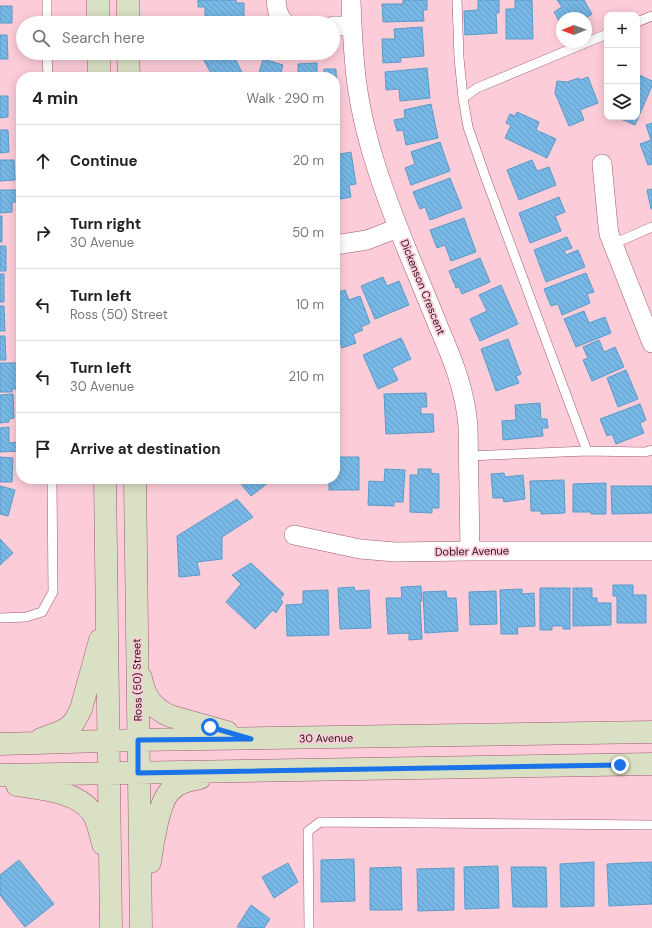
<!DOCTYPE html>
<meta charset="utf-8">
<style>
:root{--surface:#fff;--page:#f6f6f6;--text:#222;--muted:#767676;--line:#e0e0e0}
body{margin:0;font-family:"DM Sans",sans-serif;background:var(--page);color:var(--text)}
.controls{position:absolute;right:12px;top:12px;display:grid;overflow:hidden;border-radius:8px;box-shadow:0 2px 10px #0003}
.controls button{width:36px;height:36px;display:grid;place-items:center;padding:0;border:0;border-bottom:1px solid var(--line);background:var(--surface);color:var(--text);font:20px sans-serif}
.compass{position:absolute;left:556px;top:12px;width:36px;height:36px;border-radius:50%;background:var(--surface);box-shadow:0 2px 10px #0003;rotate:269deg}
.stop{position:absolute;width:12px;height:12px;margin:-9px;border:3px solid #1a73e8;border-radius:50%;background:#fff}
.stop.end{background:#1a73e8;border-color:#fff;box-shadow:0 1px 4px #0008}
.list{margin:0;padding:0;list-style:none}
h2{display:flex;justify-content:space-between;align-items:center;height:52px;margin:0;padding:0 16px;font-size:17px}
h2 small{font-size:13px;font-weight:400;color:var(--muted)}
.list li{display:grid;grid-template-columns:26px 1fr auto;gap:12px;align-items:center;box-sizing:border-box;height:72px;padding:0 16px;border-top:1px solid var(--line)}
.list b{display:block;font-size:15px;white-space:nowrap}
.list p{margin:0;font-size:13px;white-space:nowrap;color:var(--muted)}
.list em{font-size:13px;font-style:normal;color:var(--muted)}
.icon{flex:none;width:22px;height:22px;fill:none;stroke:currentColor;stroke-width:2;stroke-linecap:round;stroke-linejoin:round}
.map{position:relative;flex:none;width:652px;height:928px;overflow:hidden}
.search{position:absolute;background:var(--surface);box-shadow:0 2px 10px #0003;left:16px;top:16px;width:324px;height:44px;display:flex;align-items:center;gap:10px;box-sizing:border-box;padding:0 14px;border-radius:22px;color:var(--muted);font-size:15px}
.panel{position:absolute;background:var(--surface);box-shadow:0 2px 10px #0003;left:16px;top:72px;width:324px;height:412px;border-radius:16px}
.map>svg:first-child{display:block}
.building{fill:url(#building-back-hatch);stroke:#5b9bc8}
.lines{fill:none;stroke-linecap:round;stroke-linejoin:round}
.lane-casing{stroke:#a05b71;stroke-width:10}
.street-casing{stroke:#a05b71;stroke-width:20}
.secondary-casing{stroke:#a05b71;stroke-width:23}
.lane{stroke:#fff;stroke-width:9}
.street{stroke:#fff;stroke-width:19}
.secondary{stroke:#d9e0c3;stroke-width:22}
.route{stroke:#1a73e8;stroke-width:5}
.labels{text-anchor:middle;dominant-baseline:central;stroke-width:3.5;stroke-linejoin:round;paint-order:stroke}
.street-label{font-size:11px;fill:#2b1019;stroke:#fcccd9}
</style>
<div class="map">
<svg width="652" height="928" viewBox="0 0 652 928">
<defs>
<pattern id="building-back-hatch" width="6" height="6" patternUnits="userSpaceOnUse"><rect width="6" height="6" fill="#77b8e6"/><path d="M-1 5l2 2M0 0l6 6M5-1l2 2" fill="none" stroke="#679dc5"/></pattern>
</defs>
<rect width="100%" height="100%" fill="#fcccd9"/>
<path class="building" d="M198,0H236V3H244V21H238V23H218V21H205V7H198Z
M403,0H427V10H423L424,21L383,22L382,4H403Z
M478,0H499V13H496L497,33L465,35L464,11L478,10Z
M515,0H532L533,39H506V9H515Z
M557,0H584L592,14L586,18H562V26L554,12L562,7Z
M0,6H12V23H0Z
M422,27L424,56L400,58L401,62L383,63L382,39H395L394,29Z
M0,35H7L8,59H0Z
M200,53H232L243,74L238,77H213Z
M263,59L283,65L281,72L293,75V77H262L258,76Z
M317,63V76H324V69H336L337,104H335V77H298V64Z
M427,68L430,98L400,101L399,89L386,90L385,72Z
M637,74L652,81V86L635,125L616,117H637Z
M588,77L598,103L580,110L584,120L569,126L555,93L557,81L567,82L579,78L580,80Z
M0,96H8V117L0,118Z
M431,104L438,138L406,145L403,130L397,131L394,120L405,118L404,110Z
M517,112L539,122L536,130L556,139L547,158L505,138L511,125L506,123L510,114L515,116Z
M652,123V164L648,165L640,144L651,140L646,125Z
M0,130H8L9,152L0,153Z
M440,142L450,171L411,185L405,168L415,164L411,152Z
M351,152L356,184L349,185L351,197L335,200V155Z
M0,160H14L15,180L0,181Z
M532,160L537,171L549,167L556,185L519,200L507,170Z
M450,178L462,208L430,220L425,207L420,209L413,192Z
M652,189V209H651L647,190Z
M0,190H17L18,202H12V212L0,213Z
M559,197L565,212L555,216L561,231L530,243L519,213Z
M0,216H2V242H0Z
M464,218L476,252L451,261L445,245L437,248L430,230Z
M567,237L572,248L564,251L566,255L578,250L585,267L546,282L534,250Z
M0,246H6V271H0Z
M480,258L490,282L462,294L459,287L456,288L449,271Z
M586,273L594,292L587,294L590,303L562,315L558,304L551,306L544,289Z
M0,274H4V302H0Z
M383,277L387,286L399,281L409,305L375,319L361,286Z
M501,285L518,324L480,341L470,319L487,311L479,295Z
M345,290L349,300L360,296L370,323L361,327L363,330L353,334L356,343L342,348L335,328V293Z
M0,306H4L5,331H0Z
M584,311L589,323L605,317L611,333L576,347L564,319Z
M0,336H5L6,360H0Z
M401,338L411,359L392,368L398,380L378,389L363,355Z
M508,339L521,374L516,376L519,383L496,391L481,349Z
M599,340L604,352L615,347L624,367L592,381L583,360L588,358L583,347Z
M0,363H21V389H12V392H0Z
M626,370L638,399L618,407L607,378Z
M426,393L427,407H421V414H433L434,432L386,434L384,394Z
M13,394L14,418L9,419V422L0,423V395Z
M540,403L541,419H547L548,428H542L543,436L503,440L502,421L516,420L515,405Z
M640,404L646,420L640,423L644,433L616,444L612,434L607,436L600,419Z
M9,427V443L19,442V451L0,452V428Z
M0,457L13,458L12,482H0Z
M336,457H359V490H329V479H335Z
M385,469L405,470L403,502H394V506L368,505L369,481L384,482Z
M418,469H431V473L439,474V508H432V513L410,512V475H418Z
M504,473L505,477L523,475L525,499L504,502L503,498H493L491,474Z
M237,479H273L251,496Z
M564,480L565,513L541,514V511H531L530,481Z
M606,483V514H591V512H573V484Z
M0,486L15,490L8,516L0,514Z
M611,486H652V513L612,514Z
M237,499L253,517L222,537V559L197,562L200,575L179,577L177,536Z
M0,539L13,553L0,565Z
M251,563L284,594L280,599L283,602L276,613L273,610L255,629L226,602L241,584L232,575Z
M613,585H633V595H646V623H617V596H613Z
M421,586L422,601H420L422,639L409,640V633L388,634L386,598H402L401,587Z
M354,587L355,591L369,590L371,628L340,629L338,588Z
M540,588H570V629H563V626H552V630H540Z
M573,588H592V598H597V603H611V625L573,626Z
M522,589V594L534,593L535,626L517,627L518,634H501L500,590Z
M328,590L329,635L287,636L286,605L303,604V591Z
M446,591L447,598H456L458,631L425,633L423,592Z
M496,591L497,624L470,625L469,592Z
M354,859L355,901L321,902V860Z
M19,860L54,904L25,927L0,895V875Z
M594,862V906L561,907L560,864Z
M652,862V904L609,906L607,864Z
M288,863L298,882L274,898L262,877Z
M498,866L499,908L465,909L464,867Z
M401,867L402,910H370V868Z
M511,867H546L547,907H513Z
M454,868V910L418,911L417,869Z
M251,905L270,919L264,928L237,927Z"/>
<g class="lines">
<g class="lane-casing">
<path id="lane" d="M47,0V23
M457,0L459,58L463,98L468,127L485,176L587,451
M637,22L652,16
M47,53L48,77
M463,98L477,88L607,34
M613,244L652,227
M469,456L587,451L645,452L652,450
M0,618L26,617L42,612L53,592L52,479
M309,928L308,831L320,822L652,825"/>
</g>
<g class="street-casing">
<path id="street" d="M276,0C277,9 278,17 285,23
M351,0C352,28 353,56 357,85C365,144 387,200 409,255C419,279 429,303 439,328C453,360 465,390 468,426L470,551
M333,26H352
M602,164L608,226L609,234L652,343
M335,245L367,240L398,228
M294,535L360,549L395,552L470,551H652"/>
</g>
<g class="secondary-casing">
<path id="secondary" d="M98,0V23
M128,0V23
M99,53V77
M128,53L129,77
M105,479L111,928
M135,479L141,928
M141,678C145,697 152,708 170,716L227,732
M41,739L60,732L69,727L74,722L81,709L100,640
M0,744L138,740L652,732
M0,775L652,764
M17,785C41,789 76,791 92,812C98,821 100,833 103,844
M150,862C153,843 158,802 171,790C179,782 190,780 200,778"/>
</g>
<use href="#lane" class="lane"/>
<use href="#street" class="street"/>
<use href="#secondary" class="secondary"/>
</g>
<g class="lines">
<path class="route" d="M210,727L251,739L138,740V773L620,765"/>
</g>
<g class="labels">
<g class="street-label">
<text transform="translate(423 287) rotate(68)">Dickenson Crescent</text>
<text transform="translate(472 551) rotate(-1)">Dobler Avenue</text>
<text transform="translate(137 680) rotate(-91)">Ross (50) Street</text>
<text transform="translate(326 738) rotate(-1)">30 Avenue</text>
</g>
</g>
</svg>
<div class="controls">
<button>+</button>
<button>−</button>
<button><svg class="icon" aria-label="layers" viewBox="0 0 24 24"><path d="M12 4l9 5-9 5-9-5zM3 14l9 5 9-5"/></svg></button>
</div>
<svg class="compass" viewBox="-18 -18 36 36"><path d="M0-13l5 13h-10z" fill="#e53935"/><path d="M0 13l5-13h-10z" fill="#767676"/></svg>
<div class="stop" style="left:210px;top:727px"></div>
<div class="stop end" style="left:620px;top:765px"></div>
<div class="search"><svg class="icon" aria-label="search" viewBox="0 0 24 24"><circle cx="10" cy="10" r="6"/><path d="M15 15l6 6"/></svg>Search here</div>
<section class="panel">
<h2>4 min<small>Walk · 290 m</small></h2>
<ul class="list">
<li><svg class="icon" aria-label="ahead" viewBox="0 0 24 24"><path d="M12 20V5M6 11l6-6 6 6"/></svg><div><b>Continue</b></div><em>20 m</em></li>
<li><svg class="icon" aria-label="right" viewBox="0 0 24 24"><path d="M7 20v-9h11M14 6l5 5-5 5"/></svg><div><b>Turn right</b><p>30 Avenue</p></div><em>50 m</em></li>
<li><svg class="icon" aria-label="left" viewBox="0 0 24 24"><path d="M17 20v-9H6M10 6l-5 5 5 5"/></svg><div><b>Turn left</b><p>Ross (50) Street</p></div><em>10 m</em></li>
<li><svg class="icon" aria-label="left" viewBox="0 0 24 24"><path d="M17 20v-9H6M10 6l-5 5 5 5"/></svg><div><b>Turn left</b><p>30 Avenue</p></div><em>210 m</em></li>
<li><svg class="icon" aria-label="arrive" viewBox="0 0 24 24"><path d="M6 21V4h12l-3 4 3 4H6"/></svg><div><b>Arrive at destination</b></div></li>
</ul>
</section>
</div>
